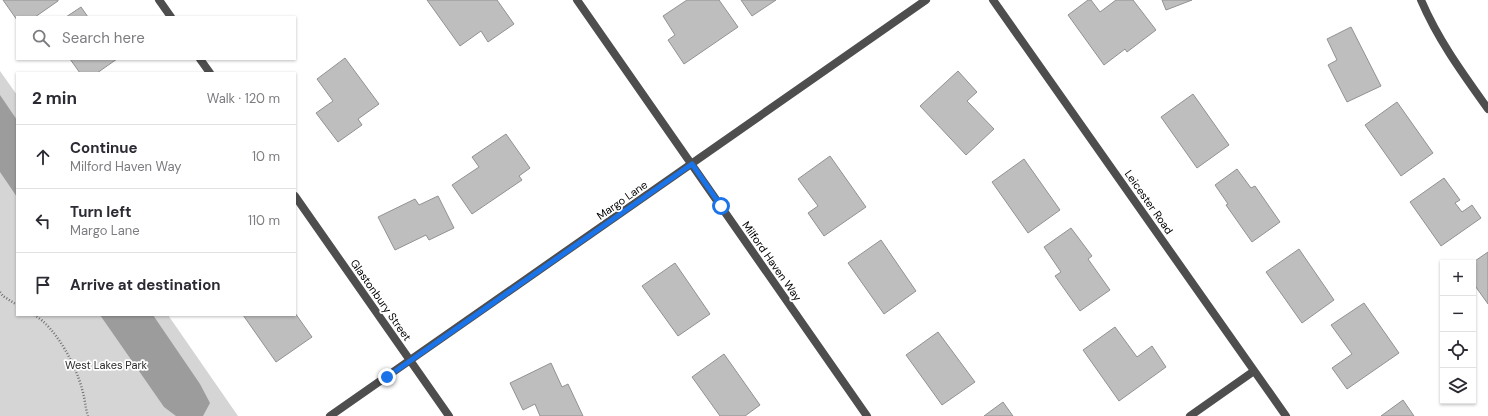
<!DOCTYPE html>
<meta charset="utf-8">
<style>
:root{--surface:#fff;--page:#f2f2f3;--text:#2b2b33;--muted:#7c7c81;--line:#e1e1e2}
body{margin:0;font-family:"DM Sans",sans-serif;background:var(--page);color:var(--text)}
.controls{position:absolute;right:12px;bottom:12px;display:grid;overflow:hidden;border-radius:0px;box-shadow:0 1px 3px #0004}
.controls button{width:36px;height:36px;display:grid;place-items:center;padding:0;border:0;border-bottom:1px solid var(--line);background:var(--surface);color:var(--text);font:20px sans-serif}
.stop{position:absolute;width:12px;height:12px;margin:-9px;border:3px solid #1a73e8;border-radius:50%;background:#fff}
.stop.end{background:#1a73e8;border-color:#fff;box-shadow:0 1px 4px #0008}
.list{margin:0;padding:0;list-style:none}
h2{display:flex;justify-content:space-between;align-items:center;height:52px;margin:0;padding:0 16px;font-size:17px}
h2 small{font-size:13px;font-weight:400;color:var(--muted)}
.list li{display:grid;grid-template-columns:26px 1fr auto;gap:12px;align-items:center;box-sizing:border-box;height:64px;padding:0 16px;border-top:1px solid var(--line)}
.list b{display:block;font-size:15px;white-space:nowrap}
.list p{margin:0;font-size:13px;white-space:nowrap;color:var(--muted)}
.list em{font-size:13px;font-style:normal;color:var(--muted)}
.icon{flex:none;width:22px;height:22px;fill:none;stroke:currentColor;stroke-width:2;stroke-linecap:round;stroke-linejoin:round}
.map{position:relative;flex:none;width:1488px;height:416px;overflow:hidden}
.search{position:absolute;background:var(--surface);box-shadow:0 1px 3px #0004;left:16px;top:16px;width:280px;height:44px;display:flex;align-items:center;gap:10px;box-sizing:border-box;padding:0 14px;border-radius:0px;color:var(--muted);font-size:15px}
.panel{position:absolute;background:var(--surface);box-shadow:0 1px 3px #0004;left:16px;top:72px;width:280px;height:244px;border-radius:0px}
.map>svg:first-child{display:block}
.green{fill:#d5d5d5}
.water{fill:#9c9c9c}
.building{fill:#bebebe;stroke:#929292}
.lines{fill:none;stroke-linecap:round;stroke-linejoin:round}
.path{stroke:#707070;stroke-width:2.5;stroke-dasharray:1 2;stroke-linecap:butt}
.street{stroke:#4e4e4e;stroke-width:8}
.route{stroke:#1a73e8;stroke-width:5}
.labels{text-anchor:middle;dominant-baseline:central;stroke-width:3.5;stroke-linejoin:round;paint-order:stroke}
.street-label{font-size:11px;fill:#000;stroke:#fff}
.park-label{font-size:11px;fill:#2c2c2c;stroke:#fff}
</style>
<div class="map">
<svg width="1488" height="416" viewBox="0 0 1488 416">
<rect width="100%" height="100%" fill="#fff"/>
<path class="green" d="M0,71L17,95V315H168L238,416H0Z"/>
<path class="water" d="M0,95L17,120V197L0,172Z
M100,315H153L200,384L210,403L203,416H176L164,407Z"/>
<path class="building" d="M3,0H58V1L35,17H17V20Z
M427,0H497L514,24L488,42L481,31L460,46Z
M687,0H719L738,27L684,64L668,40L675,35L663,16Z
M741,0H776L752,16Z
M1088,0H1091L1100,12L1116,0H1133L1156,30L1127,52L1125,49L1104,65L1068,15Z
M1162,0H1192L1166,10Z
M81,7L88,17H66Z
M1351,27L1381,86L1347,102L1328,65L1337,60L1327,39Z
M345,58L379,104L358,119L362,125L338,142L316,113L333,101L317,79Z
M70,59H117L97,73H80Z
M958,71L977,92L967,101L994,129L966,155L920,106Z
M1193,94L1229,145L1197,168L1161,117Z
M1397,102L1433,153L1401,176L1365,125Z
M506,134L530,168L519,176L522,180L472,214L452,185L479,167L472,157Z
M830,156L866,207L824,236L808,213L818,206L798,179Z
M1024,159L1060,210L1028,233L992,182Z
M1237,169L1251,188L1255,186L1280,222L1252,242L1226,205L1228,204L1215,185Z
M1444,178L1460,200L1455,203L1462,212L1472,205L1481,218L1441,246L1410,202Z
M438,196L454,228L429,240L426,235L395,250L378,217L415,199L419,205Z
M1071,228L1092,256L1088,259L1110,290L1080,311L1055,276L1061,272L1044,247Z
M881,240L916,291L884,314L848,263Z
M1299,249L1334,300L1302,323L1266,272Z
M1488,252V304L1473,283V263H1472Z
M675,263L710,314L678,336L642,286Z
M1364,303L1399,353L1347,389L1332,368L1352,354L1331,325Z
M295,313L312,337L276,362L243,315H295Z
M1115,327L1137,357L1152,346L1166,367L1119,401L1083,350Z
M938,332L975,382L942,405L906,355Z
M724,354L760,405L745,416H720L692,377Z
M551,363L562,387L568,384L583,416H540L535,404L523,410L510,383Z
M1403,400L1414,416H1381Z
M1003,402L1013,416H984Z"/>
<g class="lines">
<path class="path" d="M0,292L3,296L17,305
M34,315C56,327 76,366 82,389C85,398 85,407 88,416"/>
<path class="street" d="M159,0L171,17
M577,0L867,416
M993,0L1286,416
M1421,0C1438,40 1463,74 1488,109
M200,59L210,73
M295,196L449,416
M330,416L926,0
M1190,416L1254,371"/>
</g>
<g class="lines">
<path class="route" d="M387,377L692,164L721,206"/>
</g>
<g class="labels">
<g class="street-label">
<text transform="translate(622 200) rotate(-35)">Margo Lane</text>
<text transform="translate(1149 202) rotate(55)">Leicester Road</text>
<text transform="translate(772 261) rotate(55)">Milford Haven Way</text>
<text transform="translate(381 300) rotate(55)">Glastonbury Street</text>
</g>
<g class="park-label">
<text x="106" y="365">West Lakes Park</text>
</g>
</g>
</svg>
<div class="controls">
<button>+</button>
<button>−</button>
<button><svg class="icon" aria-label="locate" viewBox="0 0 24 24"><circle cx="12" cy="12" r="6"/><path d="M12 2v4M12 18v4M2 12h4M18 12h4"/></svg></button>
<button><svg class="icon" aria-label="layers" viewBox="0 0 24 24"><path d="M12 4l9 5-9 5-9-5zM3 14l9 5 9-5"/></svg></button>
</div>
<div class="stop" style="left:721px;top:206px"></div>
<div class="stop end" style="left:387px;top:377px"></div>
<div class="search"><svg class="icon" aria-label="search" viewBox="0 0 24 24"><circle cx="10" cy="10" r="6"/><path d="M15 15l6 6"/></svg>Search here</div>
<section class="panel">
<h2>2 min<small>Walk · 120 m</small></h2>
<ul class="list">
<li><svg class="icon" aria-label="ahead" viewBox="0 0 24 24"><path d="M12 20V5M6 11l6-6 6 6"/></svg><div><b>Continue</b><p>Milford Haven Way</p></div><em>10 m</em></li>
<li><svg class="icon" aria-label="left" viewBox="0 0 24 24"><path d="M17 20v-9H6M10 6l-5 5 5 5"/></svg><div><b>Turn left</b><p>Margo Lane</p></div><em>110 m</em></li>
<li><svg class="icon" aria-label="arrive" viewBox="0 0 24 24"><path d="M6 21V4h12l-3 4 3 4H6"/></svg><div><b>Arrive at destination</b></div></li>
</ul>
</section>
</div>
